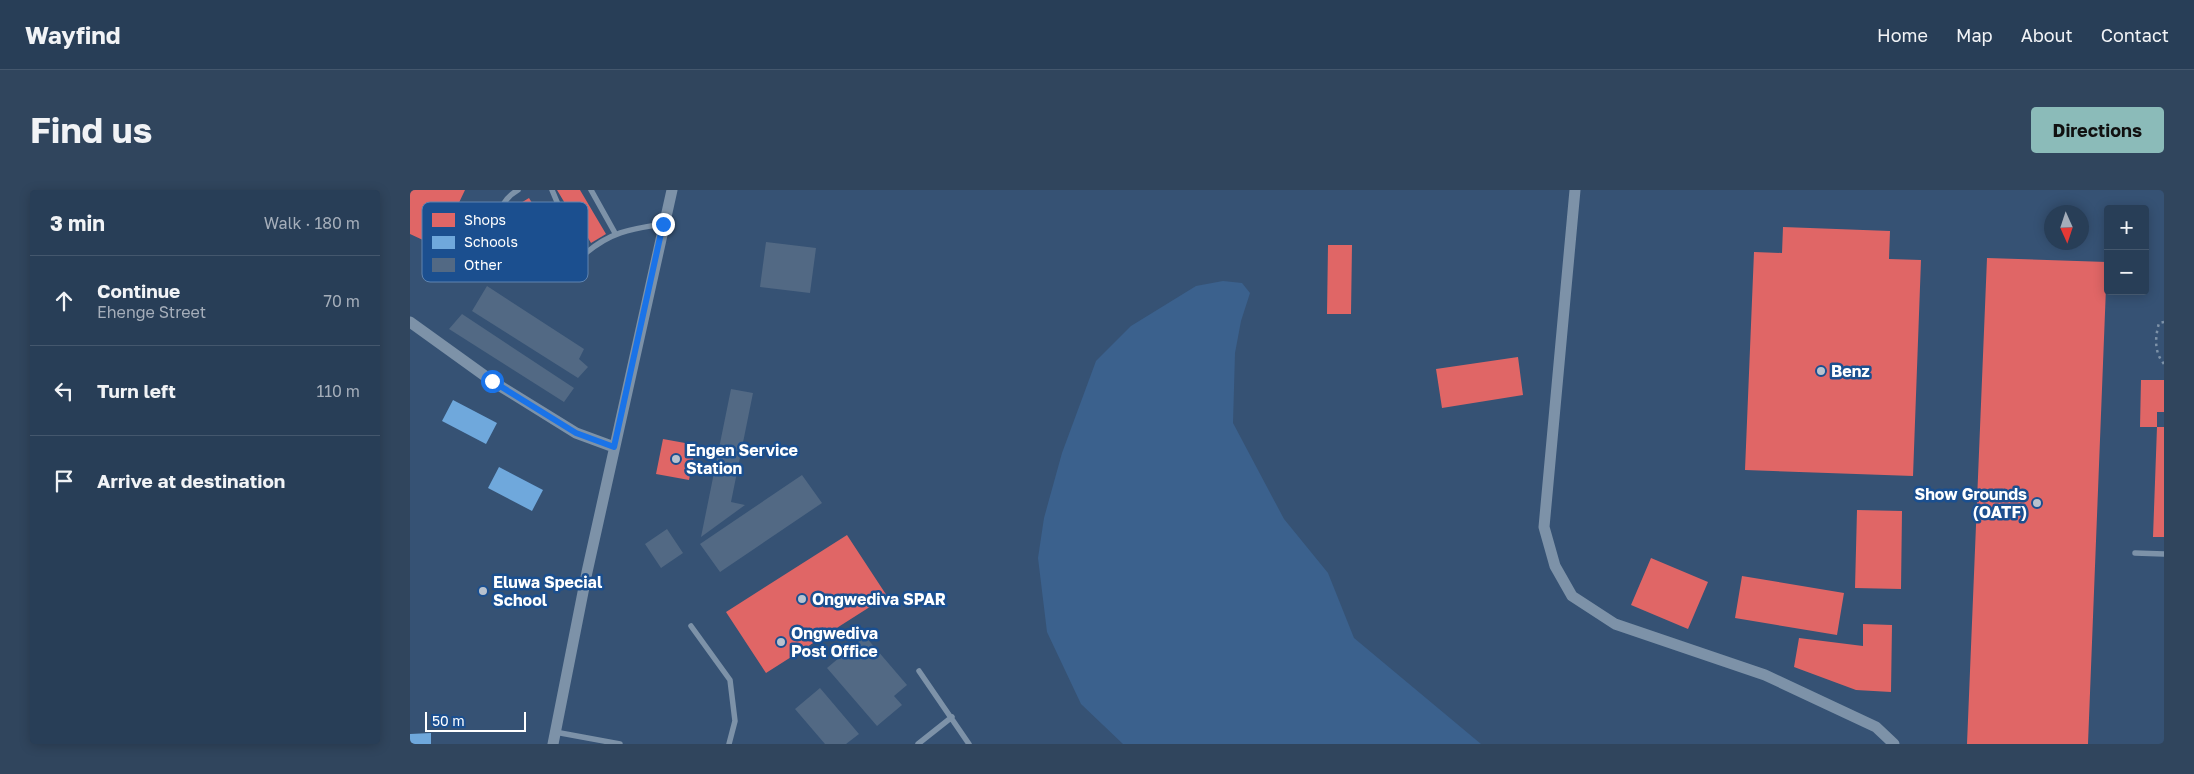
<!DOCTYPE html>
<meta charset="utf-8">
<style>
:root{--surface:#283e57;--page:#30455d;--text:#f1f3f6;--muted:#a5aeba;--line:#44576d;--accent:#8bbbb9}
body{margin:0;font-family:"Golos Text",sans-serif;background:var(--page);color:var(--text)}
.controls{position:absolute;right:15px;top:15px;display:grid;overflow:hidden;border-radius:5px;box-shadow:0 2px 12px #0003}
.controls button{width:45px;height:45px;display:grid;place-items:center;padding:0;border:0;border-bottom:1px solid var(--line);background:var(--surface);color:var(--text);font:25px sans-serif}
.compass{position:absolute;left:1634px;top:15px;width:45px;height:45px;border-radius:50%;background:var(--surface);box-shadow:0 2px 12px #0003;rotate:177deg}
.scale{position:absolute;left:15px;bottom:12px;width:101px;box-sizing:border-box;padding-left:5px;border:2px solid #fff;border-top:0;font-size:14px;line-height:18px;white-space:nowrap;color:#fff;-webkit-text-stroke:4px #1b4f8f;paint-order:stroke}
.stop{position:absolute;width:15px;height:15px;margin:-11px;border:4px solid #1a73e8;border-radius:50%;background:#fff}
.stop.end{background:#1a73e8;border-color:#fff;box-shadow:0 1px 5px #0008}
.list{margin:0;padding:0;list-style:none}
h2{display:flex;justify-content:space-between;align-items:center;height:65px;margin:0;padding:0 20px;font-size:21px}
h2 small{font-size:16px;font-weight:400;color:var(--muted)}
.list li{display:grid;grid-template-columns:32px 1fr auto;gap:15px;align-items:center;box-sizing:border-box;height:90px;padding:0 20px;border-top:1px solid var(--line)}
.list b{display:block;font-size:19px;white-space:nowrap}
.list p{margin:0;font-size:16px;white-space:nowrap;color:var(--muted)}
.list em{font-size:16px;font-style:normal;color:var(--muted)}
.icon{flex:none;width:28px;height:28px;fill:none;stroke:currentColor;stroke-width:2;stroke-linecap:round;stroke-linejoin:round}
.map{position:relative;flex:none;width:1754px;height:554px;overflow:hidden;border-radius:5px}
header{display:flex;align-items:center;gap:30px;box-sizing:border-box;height:70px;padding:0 25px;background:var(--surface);border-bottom:1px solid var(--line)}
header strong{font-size:24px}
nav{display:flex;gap:28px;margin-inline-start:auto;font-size:18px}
.intro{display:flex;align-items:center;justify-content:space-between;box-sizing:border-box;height:120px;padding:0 30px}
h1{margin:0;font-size:35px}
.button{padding:12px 22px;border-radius:5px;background:var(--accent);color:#111;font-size:18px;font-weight:700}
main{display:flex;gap:30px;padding:0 30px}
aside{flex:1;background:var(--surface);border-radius:5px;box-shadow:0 2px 12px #0003}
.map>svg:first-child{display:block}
.water{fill:#3b618d}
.shops{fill:#e06666}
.schools{fill:#6fa8dc}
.building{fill:#526984}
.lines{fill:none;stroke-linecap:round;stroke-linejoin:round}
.path{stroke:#7d92a8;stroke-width:2.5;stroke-dasharray:2.5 4;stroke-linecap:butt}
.lane{stroke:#7d92a8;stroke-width:5.5}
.street{stroke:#7d92a8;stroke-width:11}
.route{stroke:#1a73e8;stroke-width:6}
.poi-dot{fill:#b9c2ce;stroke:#1b4f8f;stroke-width:2}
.labels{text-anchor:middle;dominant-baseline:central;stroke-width:5;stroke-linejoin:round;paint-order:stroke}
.poi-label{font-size:16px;font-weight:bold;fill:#fff;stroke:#1b4f8f;text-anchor:start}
.key{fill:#1b4f8f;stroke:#5f84b1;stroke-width:1}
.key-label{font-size:14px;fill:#fff}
</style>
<header>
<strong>Wayfind</strong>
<nav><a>Home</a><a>Map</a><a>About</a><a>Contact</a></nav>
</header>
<div class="intro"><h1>Find us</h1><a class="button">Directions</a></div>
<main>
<aside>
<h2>3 min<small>Walk · 180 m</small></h2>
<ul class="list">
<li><svg class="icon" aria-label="ahead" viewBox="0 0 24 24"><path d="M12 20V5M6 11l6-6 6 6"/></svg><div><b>Continue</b><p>Ehenge Street</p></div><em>70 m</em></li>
<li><svg class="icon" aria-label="left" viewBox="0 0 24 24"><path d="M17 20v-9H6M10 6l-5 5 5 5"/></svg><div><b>Turn left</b></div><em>110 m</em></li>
<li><svg class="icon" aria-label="arrive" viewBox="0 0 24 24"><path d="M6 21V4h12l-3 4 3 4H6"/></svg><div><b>Arrive at destination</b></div></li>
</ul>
</aside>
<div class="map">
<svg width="1754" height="554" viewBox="0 0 1754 554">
<rect width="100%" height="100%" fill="#365274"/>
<path class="water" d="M813,91L832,93L840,103L831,131L825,163L823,233L874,329L918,383L944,448L1071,554H713L671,514L637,442L628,368L634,328L652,263L686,171L721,136L786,96Z"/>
<path class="shops" d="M0,0H55L28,57L0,44Z
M147,0H170L196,44L181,53L171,36L146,50L153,62L126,78L102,38L114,30L108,20L112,18L109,14L119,8L132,29L156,15Z
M1373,37L1480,41L1479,69L1511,70L1503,286L1335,280L1344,62L1372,63Z
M918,55H942L941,124H917Z
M1577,68L1697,72L1678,554H1557Z
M1108,167L1113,205L1032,218L1026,179Z
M1731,190H1754V222H1747V237H1730Z
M1747,237H1754V347H1743Z
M253,249L286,255L279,290L246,284Z
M1447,320L1492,321L1491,399L1445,398Z
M437,345L477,406L356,483L316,422Z
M1241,368L1298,392L1278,439L1221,415Z
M1332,386L1434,403L1427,445L1325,428Z
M1453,434L1482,435L1481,502L1446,500L1384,477L1389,448L1453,456Z"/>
<path class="schools" d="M43,210L87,233L76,254L32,231Z
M89,277L133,300L122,321L78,298Z
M21,543V554H0V544Z"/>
<path class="building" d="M356,52L406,58L400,103L350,97Z
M77,96L174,159L169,169L178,177L168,188L62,121Z
M52,124L164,198L154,212L39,139Z
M321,199L343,203L321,312L335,315L291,347Z
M392,285L412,313L310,382L290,354Z
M257,339L273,363L251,378L235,354Z
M455,446L497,495L484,506L492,515L467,536L417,478Z
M410,498L449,544L436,554H415L385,519Z"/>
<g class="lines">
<path class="path" d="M1754,132L1749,133C1745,148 1744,162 1754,174"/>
<path class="lane" d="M108,0C93,9 90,18 87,35C83,62 124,99 152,87C162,83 168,71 176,63C202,41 222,39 253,34
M142,0L150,19
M181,0L205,43
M163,40L175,64
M1725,363L1754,364
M281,436L320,490L325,531L319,554
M509,481L559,554
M145,542L210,554
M508,554L542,527"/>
<path class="street" d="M1165,0L1134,337L1145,376L1162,406L1205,434L1355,485L1466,537L1484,554
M0,132L82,191L166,243L204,257
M143,554L177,382L262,0"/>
</g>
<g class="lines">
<path class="route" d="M82,191L166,243L204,257L253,34"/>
</g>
<g class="poi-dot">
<circle cx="1411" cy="181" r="5"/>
<circle cx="266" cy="269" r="5"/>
<circle cx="1627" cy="313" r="5"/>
<circle cx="73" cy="401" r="5"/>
<circle cx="392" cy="409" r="5"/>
<circle cx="371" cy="452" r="5"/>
</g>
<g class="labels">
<g class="poi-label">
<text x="1421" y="181">Benz</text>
<text x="276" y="260">Engen Service<tspan x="276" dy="18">Station</tspan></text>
<text x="1617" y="304" text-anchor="end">Show Grounds<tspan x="1617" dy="18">(OATF)</tspan></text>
<text x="83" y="392">Eluwa Special<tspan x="83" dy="18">School</tspan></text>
<text x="402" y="409">Ongwediva SPAR</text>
<text x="381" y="443">Ongwediva<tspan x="381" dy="18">Post Office</tspan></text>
</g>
</g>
<rect x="12" y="12" width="166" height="80" rx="8" class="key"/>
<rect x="22" y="23" width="23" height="14" fill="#e06666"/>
<rect x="22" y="46" width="23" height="13" fill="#6fa8dc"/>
<rect x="22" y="68" width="23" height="14" fill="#526984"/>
<g class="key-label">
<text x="54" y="35">Shops</text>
<text x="54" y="57">Schools</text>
<text x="54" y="80">Other</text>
</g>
</svg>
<div class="controls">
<button>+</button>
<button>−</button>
</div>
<svg class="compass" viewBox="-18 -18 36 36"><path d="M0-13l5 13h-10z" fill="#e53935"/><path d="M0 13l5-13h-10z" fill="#a5aeba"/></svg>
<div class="scale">50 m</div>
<div class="stop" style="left:82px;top:191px"></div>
<div class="stop end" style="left:253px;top:34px"></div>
</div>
</main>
